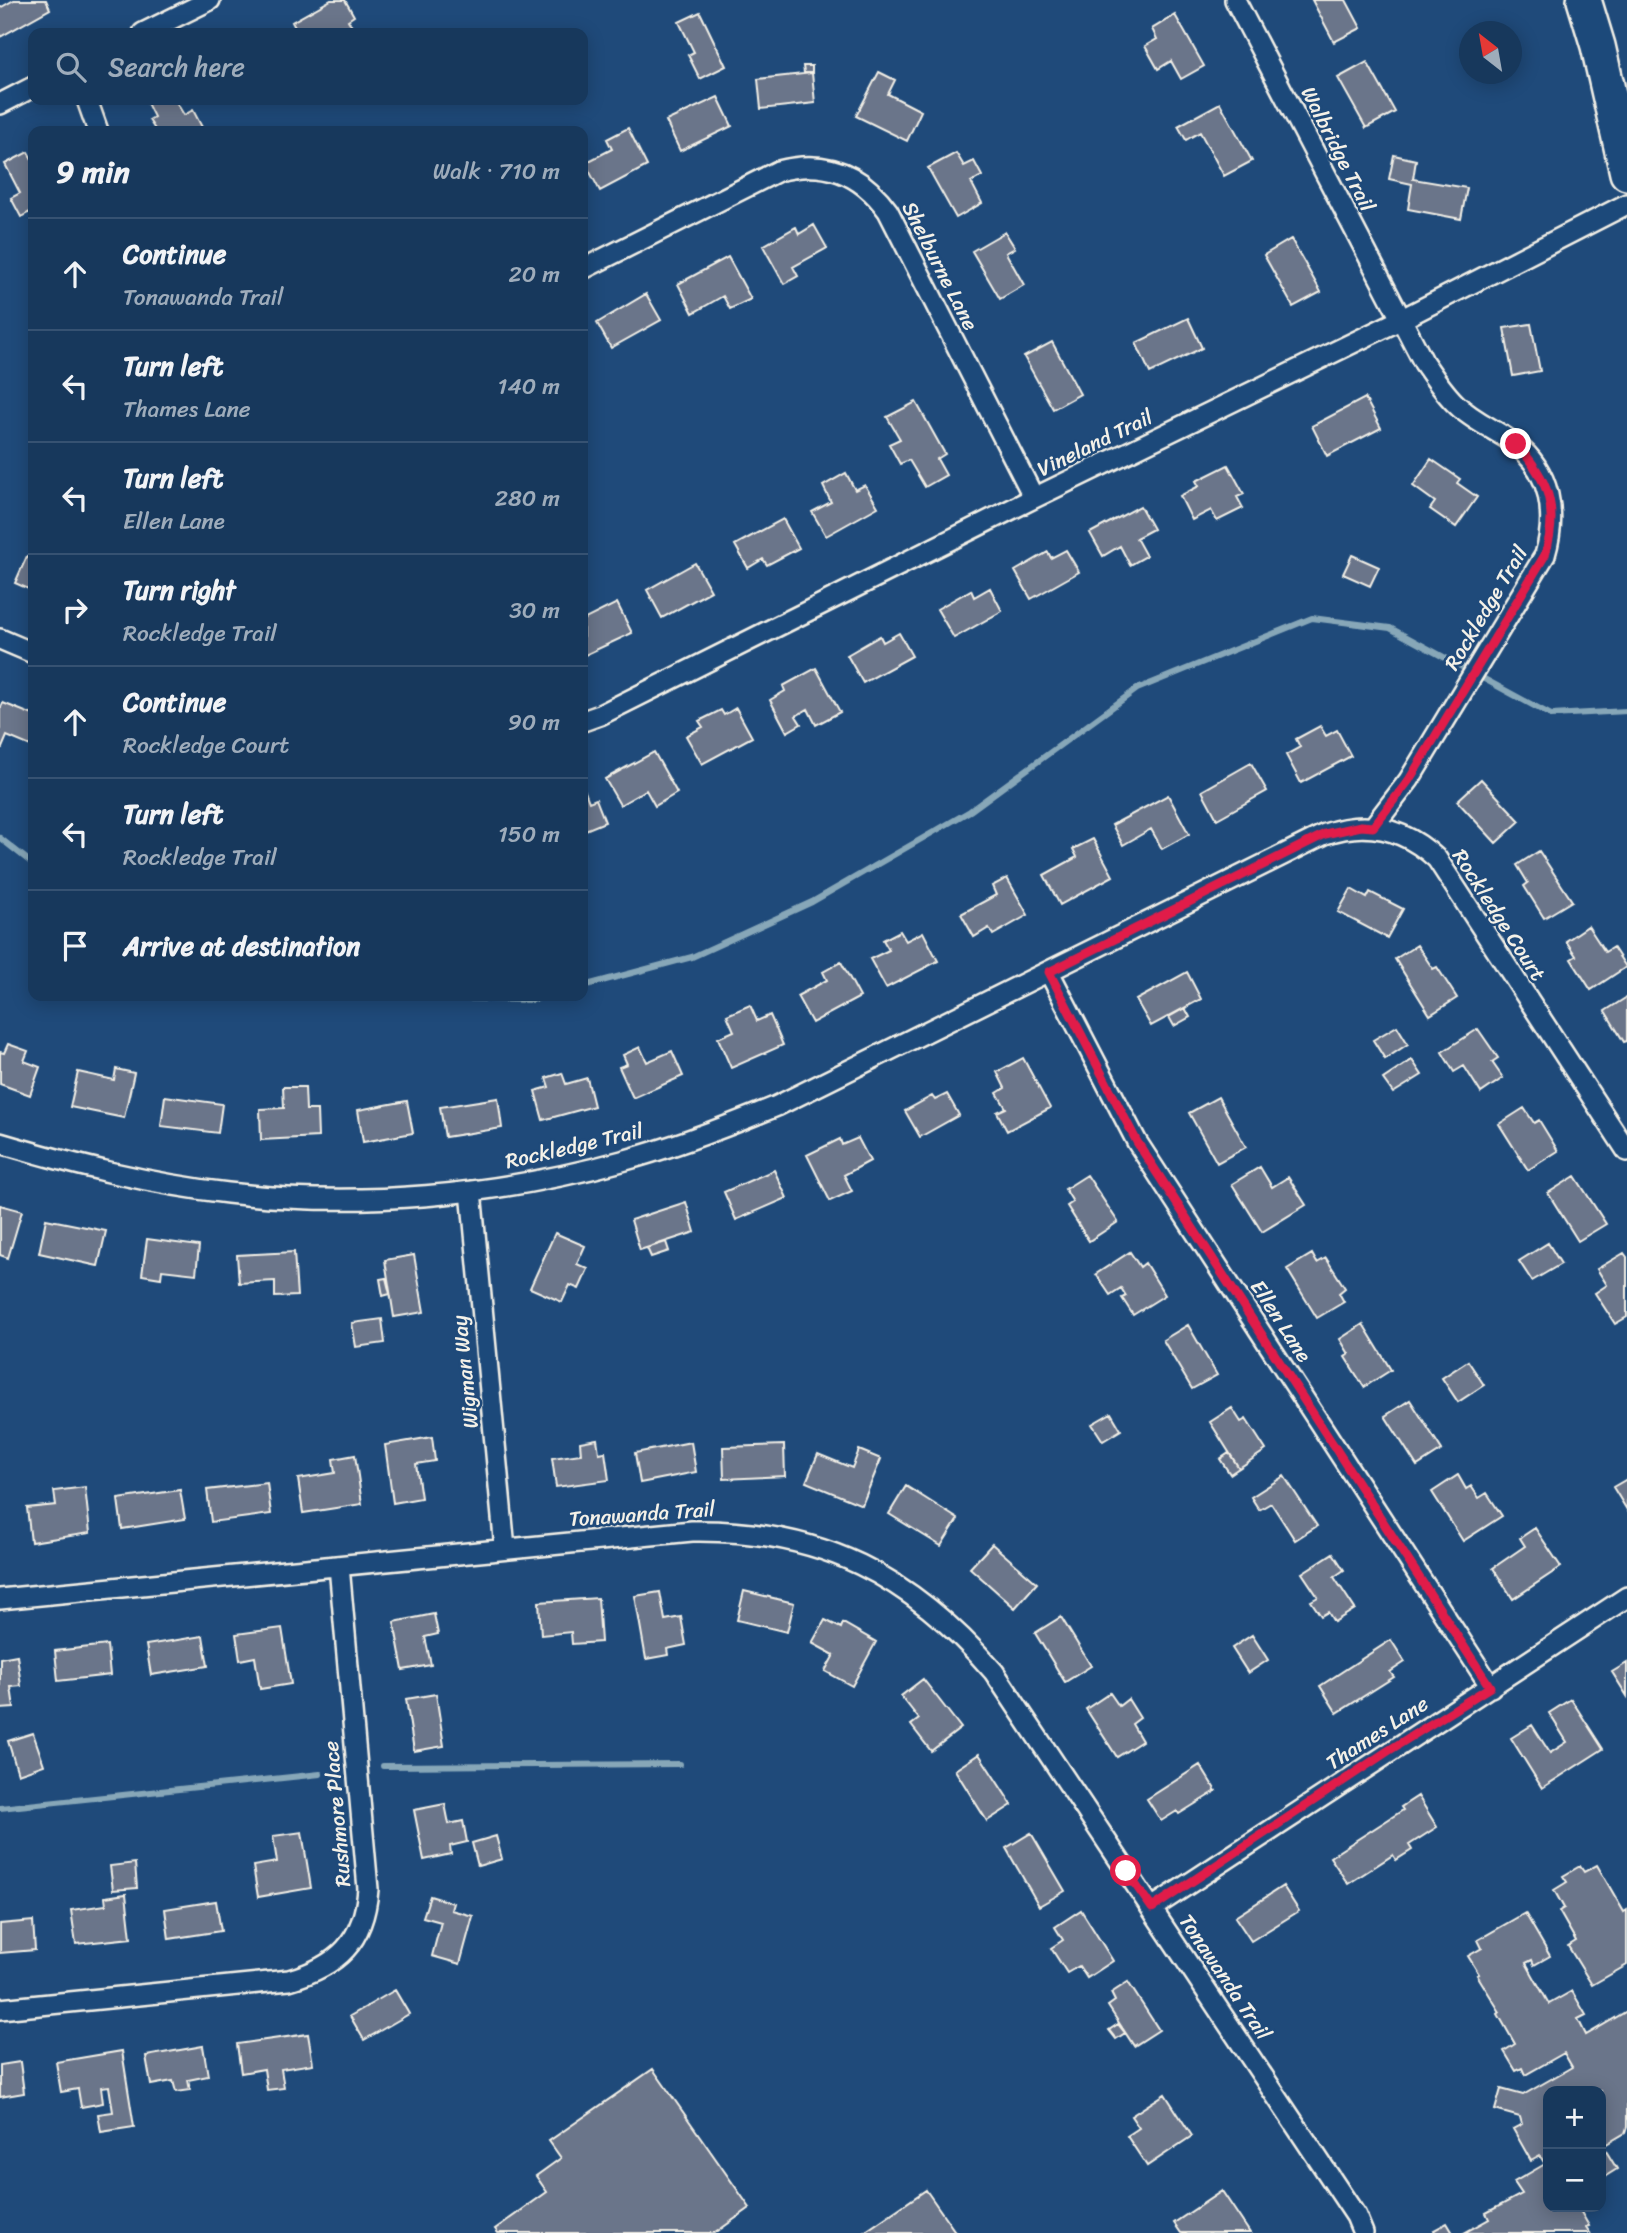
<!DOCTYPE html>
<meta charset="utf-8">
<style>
:root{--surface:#17385c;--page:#203f62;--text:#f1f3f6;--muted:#9eacbb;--line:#365272}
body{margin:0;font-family:Sriracha,sans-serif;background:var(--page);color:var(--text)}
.controls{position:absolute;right:21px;bottom:21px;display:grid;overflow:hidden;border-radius:14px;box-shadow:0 4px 18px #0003}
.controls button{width:63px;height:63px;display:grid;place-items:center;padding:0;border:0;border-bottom:2px solid var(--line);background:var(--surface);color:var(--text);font:35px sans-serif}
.compass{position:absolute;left:1459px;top:21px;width:63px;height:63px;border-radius:50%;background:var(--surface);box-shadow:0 4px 18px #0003;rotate:329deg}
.stop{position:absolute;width:21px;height:21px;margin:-16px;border:5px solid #e11d48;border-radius:50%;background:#fff}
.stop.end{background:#e11d48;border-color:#fff;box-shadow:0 2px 7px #0008}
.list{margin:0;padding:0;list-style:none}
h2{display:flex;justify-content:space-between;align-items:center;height:91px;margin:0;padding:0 28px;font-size:30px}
h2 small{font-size:23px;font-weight:400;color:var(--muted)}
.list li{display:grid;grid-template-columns:46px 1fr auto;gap:21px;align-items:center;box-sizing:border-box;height:112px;padding:0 28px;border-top:2px solid var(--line)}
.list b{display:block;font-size:26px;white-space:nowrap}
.list p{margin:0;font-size:23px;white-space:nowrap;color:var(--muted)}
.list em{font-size:23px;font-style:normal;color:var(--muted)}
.icon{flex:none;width:38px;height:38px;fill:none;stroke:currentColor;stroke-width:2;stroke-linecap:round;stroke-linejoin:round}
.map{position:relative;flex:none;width:1627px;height:2233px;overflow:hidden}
.search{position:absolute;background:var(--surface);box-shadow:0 4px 18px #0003;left:28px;top:28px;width:560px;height:77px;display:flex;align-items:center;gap:18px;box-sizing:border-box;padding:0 24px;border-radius:14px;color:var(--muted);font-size:26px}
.panel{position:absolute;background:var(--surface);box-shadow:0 4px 18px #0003;left:28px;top:126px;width:560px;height:875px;border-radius:14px}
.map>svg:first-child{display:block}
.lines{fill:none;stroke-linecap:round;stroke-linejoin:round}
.stream{stroke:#87a7b8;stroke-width:6}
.building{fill:#6b748a;stroke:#f4f1e8;stroke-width:2}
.street-casing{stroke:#f4f1e8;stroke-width:24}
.highway-casing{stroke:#f4f1e8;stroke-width:38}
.street{stroke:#1f4a7a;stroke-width:19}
.highway{stroke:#1f4a7a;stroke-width:33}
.route{stroke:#e11d48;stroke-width:9}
.labels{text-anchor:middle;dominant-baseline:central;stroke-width:5;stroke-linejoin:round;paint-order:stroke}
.street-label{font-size:21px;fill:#f4f1e8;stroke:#1f4a7a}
</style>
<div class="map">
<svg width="1627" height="2233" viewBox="0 0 1627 2233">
<rect width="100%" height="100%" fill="#1f4a7a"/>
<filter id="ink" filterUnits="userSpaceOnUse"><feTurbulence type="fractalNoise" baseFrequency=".0143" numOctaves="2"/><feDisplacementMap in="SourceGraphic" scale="14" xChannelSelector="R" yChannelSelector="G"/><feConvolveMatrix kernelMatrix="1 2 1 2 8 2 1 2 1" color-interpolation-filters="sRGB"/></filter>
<g filter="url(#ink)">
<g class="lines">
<path class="stream" d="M0,838L33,864
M583,986L692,957L812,902L970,811L1137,689L1312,618L1390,628L1551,715L1627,711
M436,996L447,998L532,1000L546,996
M383,1766L680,1764
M0,1808L320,1774"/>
</g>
<path class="building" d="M14,0H46L50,9L0,37V8Z
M331,0H345L354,16L348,20L354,30L349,33H334L332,29L325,33H298L292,22Z
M1312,0H1346L1361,28L1334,42Z
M700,12L726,66L700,79L688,55L694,52L679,22Z
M1175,15L1204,66L1181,79L1171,61L1158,69L1145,46L1157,39L1152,29Z
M372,26L376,33H359Z
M1367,62L1395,112L1366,128L1338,78Z
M803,66H812V73H804Z
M879,72L895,80L888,94L921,111L907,141L856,116Z
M812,73L815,103L761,109L758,79Z
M718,97L732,126L680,151L666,121Z
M148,100H175L184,115L193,110L204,131H156L149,120L154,117L146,101Z
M1220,103L1252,161L1224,176L1200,132L1186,140L1178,126Z
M628,128L647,166L600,191L585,163L612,149L607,139Z
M28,152L33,161V218L30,212L21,217L11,198L20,193L5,164Z
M956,153L964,166L974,161L982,176L971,182L982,203L956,218L928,168Z
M1394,155L1416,160L1413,179L1467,188L1461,219L1408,209L1412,184L1389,179Z
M814,225L827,248L793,267L798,276L784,284L763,246L796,227L799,234Z
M1005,232L1015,248L1006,253L1024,285L1000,299L972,251Z
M1291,239L1321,292L1293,307L1264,255Z
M728,257L751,299L730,309L723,296L693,313L678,284Z
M646,294L661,320L611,348L597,323Z
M1188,318L1202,348L1150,373L1136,343Z
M1531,324L1540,371L1513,376L1504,328Z
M1052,342L1080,394L1053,409L1024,357Z
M1365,398L1381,428L1327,456L1312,426Z
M916,402L945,454L937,459L946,475L925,487L909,460L900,464L889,444L900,439L887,417Z
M1431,459L1460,479L1457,483L1477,497L1456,527L1430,509L1435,502L1413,486Z
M1228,465L1244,494L1237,497L1243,508L1217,521L1211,510L1192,520L1180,496L1199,486L1196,481Z
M846,473L855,490L865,485L878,507L826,536L812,512L831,502L823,486Z
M1140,506L1153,529L1136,538L1146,556L1130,565L1120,546L1103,556L1090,533Z
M783,519L799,548L767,565L763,559L748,568L735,545Z
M1066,550L1079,572L1031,599L1015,571L1048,552L1051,558Z
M1352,555L1379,567L1370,586L1343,574Z
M27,556L33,559V591L15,583Z
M695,563L711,591L662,618L647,590Z
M990,588L1002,611L954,638L937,609L971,590L974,597Z
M617,603L632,633L583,656V620Z
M899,633L912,656L863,683L847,655L880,636L883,642Z
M816,668L840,712L816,725L808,709L796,716L801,724L787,732L770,700L785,691L783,686Z
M3,703L33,715V747L7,736L2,748L0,747V709Z
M736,708L752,737L702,764L686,736L703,727L699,721L721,710L724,715Z
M1320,726L1326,736L1337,730L1351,756L1301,783L1286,755L1300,747L1296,739Z
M654,752L677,793L655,806L646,790L620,805L605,779Z
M1251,763L1267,791L1217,819L1202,791Z
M1481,779L1520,821L1496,843L1457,801Z
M583,786L589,802L596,799L605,822L583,831Z
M1168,795L1189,834L1162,849L1151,829L1123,845L1112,825Z
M1093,839L1113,876L1060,905L1044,875L1077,857L1073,849Z
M1539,851L1572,901L1544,918L1524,886L1528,883L1517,865Z
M1007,878L1028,915L993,935L989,928L974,937L961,914L996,895L992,886Z
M1351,889L1367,898L1370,892L1403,909L1387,938L1338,912Z
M1588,926L1605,952L1613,947L1626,967L1591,990L1571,959L1576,956L1566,941Z
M900,931L906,941L923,932L938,961L886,988L870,959L889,950L883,940Z
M1417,945L1433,969L1437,967L1457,998L1430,1015L1395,959Z
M841,962L860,997L812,1023L797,996L827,980L823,972Z
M1187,972L1201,999L1151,1026L1136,1000Z
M1627,997V1041L1624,1042L1605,1011Z
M750,1005L757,1021L770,1015L783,1045L731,1068L718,1038L734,1031L727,1015Z
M1185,1008L1190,1017L1174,1026L1169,1017Z
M1397,1026L1408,1044L1385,1059L1373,1040Z
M1478,1029L1498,1058L1492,1062L1503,1078L1481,1093L1464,1066L1454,1072L1442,1052Z
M8,1044L28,1051L24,1061L40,1067L30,1095L0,1084V1052L4,1053Z
M640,1047L647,1062L672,1051L683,1076L633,1098L619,1067L627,1064L623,1055Z
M1023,1058L1050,1108L1007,1131L997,1112L1006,1108L997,1093L1005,1088L997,1072Z
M1412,1060L1422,1075L1393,1093L1383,1079Z
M116,1069L134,1073L124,1118L70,1107L78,1072L114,1080Z
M562,1073L566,1084L587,1078L594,1106L543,1120L535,1091L549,1087L546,1078Z
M283,1087H305L306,1110H317L318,1137L261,1140L260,1109L284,1108Z
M947,1094L959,1115L920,1137L905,1111L932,1096L935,1100Z
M165,1096L222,1104L218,1133L161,1126Z
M1218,1097L1246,1147L1217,1163L1189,1113Z
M498,1098L502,1128L445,1137L440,1107Z
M407,1101L413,1133L363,1142L358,1110Z
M1524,1108L1534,1123L1539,1120L1558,1151L1528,1170L1499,1124Z
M858,1138L870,1161L844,1175L852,1191L830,1201L807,1155L840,1139L842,1145Z
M1260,1167L1272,1187L1288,1177L1306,1205L1262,1232L1232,1184Z
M774,1170L787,1198L736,1220L724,1192Z
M1087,1175L1118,1222L1089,1241L1067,1206L1073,1202L1065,1189Z
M1575,1176L1606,1224L1578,1241L1548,1193Z
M686,1202L695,1232L640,1250L631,1220Z
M0,1205L22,1211L8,1258L0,1255Z
M46,1219L106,1231L98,1266L39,1253Z
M555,1233L585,1246L577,1264L588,1269L579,1289L570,1285L562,1302L530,1288Z
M147,1239L199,1246L196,1274L162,1270L161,1278L142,1275Z
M666,1242L669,1251L651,1257L647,1248Z
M1548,1243L1561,1264L1532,1281L1519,1261Z
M294,1252L297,1296L275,1297V1281L239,1283L237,1255Z
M1130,1252L1140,1267L1145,1263L1165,1295L1133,1315L1122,1298L1126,1296L1121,1288L1110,1295L1096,1274Z
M1624,1253L1627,1257V1317L1615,1324L1595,1293L1607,1285L1597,1269Z
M1312,1254L1317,1263L1326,1258L1345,1288L1339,1293L1344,1302L1317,1318L1287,1269Z
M414,1255L424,1312L394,1317L385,1260Z
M386,1278L390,1294L383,1296L380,1279Z
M382,1319L385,1343L356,1347L352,1323Z
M1363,1324L1391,1370L1364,1387L1345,1357L1349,1354L1340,1339Z
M1188,1325L1217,1375L1192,1389L1163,1340Z
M1468,1361L1484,1385L1458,1402L1442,1378Z
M1410,1400L1442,1450L1417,1466L1385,1416Z
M1232,1408L1241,1422L1246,1419L1266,1450L1239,1468L1210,1422Z
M1111,1413L1121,1430L1103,1441L1092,1424Z
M432,1437L435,1461L416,1464L421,1498L393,1503L385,1445Z
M597,1439L599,1453L605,1452L609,1480L556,1487L552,1458L581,1454L580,1442Z
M691,1442L696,1472L640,1483L635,1453Z
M784,1445L785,1476L724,1479L723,1447Z
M859,1450L881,1459L862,1505L806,1482L818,1454L852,1468Z
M1229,1453L1239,1468L1230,1474L1220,1459Z
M355,1455L362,1504L303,1513L298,1479L335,1473L333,1459Z
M1458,1475L1466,1489L1471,1486L1479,1498L1487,1493L1502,1516L1463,1541L1432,1492Z
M1284,1476L1317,1526L1295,1540L1271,1503L1259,1510L1251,1497Z
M1627,1479V1510L1613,1487Z
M267,1483L271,1514L211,1522L207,1490Z
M906,1486L958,1519L941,1546L889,1514Z
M85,1487L90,1533L31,1542L27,1508L56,1505L54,1491Z
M180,1490L185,1519L122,1529L118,1499Z
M1535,1528L1561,1567L1513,1599L1493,1568L1525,1546L1520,1538Z
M992,1544L1037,1583L1015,1608L970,1568Z
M1333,1553L1344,1570L1334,1577L1355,1609L1334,1622L1328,1612L1321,1616L1311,1601L1318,1597L1302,1573Z
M744,1591L794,1603L787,1632L737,1620Z
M660,1592L665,1620L681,1617L686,1645L667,1649L668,1655L646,1659L635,1596Z
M598,1598L601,1642L572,1644L571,1632L541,1635L539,1602Z
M434,1614L438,1634L425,1637L431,1665L403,1670L394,1622Z
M1061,1617L1091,1666L1065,1682L1035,1633Z
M825,1620L841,1628L843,1623L876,1642L852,1686L825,1671L834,1655L812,1643Z
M282,1628L291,1684L260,1689L255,1657L240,1660L236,1634Z
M1252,1635L1268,1660L1248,1673L1232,1648Z
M203,1636L208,1666L151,1675L146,1645Z
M1391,1640L1405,1662L1390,1672L1394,1677L1337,1713L1320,1686Z
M107,1645L110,1675L58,1681L55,1651Z
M17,1655L21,1686L11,1687L14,1708L0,1709V1658Z
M1627,1663V1696L1612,1672Z
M923,1679L961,1728L931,1751L911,1725L919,1719L901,1696Z
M1110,1693L1119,1706L1128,1699L1140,1718L1132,1724L1142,1741L1117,1757L1086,1709Z
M436,1694L444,1746L414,1751L406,1699Z
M1571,1699L1603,1749L1542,1788L1511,1738L1532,1725L1550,1753L1567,1742L1549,1713Z
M33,1733L44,1765L18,1774L8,1741Z
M979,1754L1012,1805L987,1821L955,1770Z
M1200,1765L1216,1791L1179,1814L1177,1811L1161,1821L1147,1799Z
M1418,1796L1437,1827L1409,1845L1412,1850L1396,1860L1393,1855L1348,1884L1330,1857L1403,1810L1401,1807Z
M445,1804L449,1824L463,1821L467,1842L450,1846L451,1854L424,1860L414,1810Z
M302,1832L311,1888L258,1897L253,1866L277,1862L273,1836Z
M1031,1833L1065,1891L1039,1906L1006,1848Z
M496,1836L502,1859L478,1866L472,1843Z
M135,1863L137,1888L113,1890L110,1866Z
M1597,1865L1624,1912L1627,1910V1965L1592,1985L1568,1946L1576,1941L1559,1911L1564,1908L1554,1890L1567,1882L1563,1876L1580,1866L1584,1872Z
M1283,1886L1299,1911L1251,1941L1235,1917Z
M126,1894L131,1938L76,1944L71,1910L106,1905L105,1897Z
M430,1896L453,1903L451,1910L473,1916L460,1964L432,1956L441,1922L423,1917Z
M216,1901L221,1931L169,1939L165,1909Z
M1081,1910L1113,1961L1087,1978L1079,1966L1067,1973L1051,1948L1063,1940L1055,1927Z
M1525,1913L1550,1956L1534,1965L1532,1960L1526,1963L1549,2004L1572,1991L1586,2015L1578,2019L1586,2035L1627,2011V2127L1625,2133L1603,2146L1617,2169L1601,2179V2091H1548V2207H1578L1589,2226L1586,2227L1590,2233H1464L1489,2219L1486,2213L1522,2194L1514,2182L1545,2164L1540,2156L1531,2161L1513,2129L1522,2124L1520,2117L1495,2110L1501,2089L1523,2095L1572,2067L1564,2053L1525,2075L1522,2068L1516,2071L1504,2051L1515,2044L1498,2014L1500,2012L1477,1975L1479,1974L1468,1956L1482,1948L1478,1940Z
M33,1921L35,1950L0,1953V1924Z
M1128,1982L1159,2030L1134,2046L1108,2006L1115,2001L1111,1993Z
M395,1990L409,2014L364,2040L350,2016Z
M1118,2024L1125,2033L1116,2039L1109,2030Z
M308,2034L313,2064L281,2069L284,2088L267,2090L264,2069L241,2073L237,2044Z
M203,2046L208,2076L188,2080L190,2090L176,2092L173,2081L151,2085L146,2056Z
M122,2051L134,2127L101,2132L98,2114L113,2112L109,2086L101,2087L103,2103L81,2107L78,2089L61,2092L56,2062Z
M20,2062L24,2093L0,2097V2065Z
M653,2069L750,2208L715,2233H498L495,2229L547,2192L536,2176L561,2158L549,2141Z
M1165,2094L1192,2136L1147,2166L1127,2136L1139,2128L1131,2116Z
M926,2190L956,2233H863Z
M1222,2191L1250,2233H1181L1174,2223Z
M1447,2223L1453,2233H1436L1434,2230Z"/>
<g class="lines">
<g class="street-casing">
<path id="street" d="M1235,0L1424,363C1434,377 1444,393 1457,405C1474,422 1497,430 1515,444C1551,471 1557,515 1545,555L1409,780L1373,827
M143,33L210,0
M87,100L98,131
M0,104L33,87
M583,269L778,171C824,159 860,172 888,211L1034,498
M0,639L33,653
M583,721L600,715L1034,498L1400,320L1627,204
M1049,972L1137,1142L1491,1687
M0,1143C75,1165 150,1184 228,1193C358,1208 495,1196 622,1161C675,1147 726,1127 777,1106L1325,834C1368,819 1405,829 1437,859L1627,1151
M471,1191L505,1549
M0,1599L692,1531C821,1529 911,1576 994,1672L1356,2216L1363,2233
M1152,1908L1627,1597
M0,2009L289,1980C338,1966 364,1942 368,1889L339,1566"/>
</g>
<g class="highway-casing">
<path id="highway" d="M1584,0L1598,46L1627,173"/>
</g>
<use href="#street" class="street"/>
<use href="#highway" class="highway"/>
</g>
</g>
<g class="lines" filter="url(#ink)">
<path class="route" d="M1126,1871L1152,1908L1388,1751L1490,1687L1137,1142L1049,972L1325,834L1361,826L1373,827L1409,780L1545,555C1559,509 1549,479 1516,444"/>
</g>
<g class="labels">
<g class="street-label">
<text transform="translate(1338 149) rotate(63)">Walbridge Trail</text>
<text transform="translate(940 266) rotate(63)">Shelburne Lane</text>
<text transform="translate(1095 443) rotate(-26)">Vineland Trail</text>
<text transform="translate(1486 608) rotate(-59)">Rockledge Trail</text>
<text transform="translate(1499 915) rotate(57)">Rockledge Court</text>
<text transform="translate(574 1146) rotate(-13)">Rockledge Trail</text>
<text transform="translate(1281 1321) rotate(57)">Ellen Lane</text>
<text transform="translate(465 1372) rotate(-96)">Wigman Way</text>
<text transform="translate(642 1514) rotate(-4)">Tonawanda Trail</text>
<text transform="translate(1377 1733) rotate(-33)">Thames Lane</text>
<text transform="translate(337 1814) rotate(-95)">Rushmore Place</text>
<text transform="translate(1225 1977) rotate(56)">Tonawanda Trail</text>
</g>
</g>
</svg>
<div class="controls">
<button>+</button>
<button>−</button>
</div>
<svg class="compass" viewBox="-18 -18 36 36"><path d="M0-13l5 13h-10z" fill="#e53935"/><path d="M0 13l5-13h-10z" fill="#9eacbb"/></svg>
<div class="stop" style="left:1126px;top:1871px"></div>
<div class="stop end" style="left:1516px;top:444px"></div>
<div class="search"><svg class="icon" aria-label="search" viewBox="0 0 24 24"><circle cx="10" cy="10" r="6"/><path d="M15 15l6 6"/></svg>Search here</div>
<section class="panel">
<h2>9 min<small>Walk · 710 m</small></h2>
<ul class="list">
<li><svg class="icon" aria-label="ahead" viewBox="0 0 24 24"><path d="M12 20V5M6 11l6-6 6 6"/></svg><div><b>Continue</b><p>Tonawanda Trail</p></div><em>20 m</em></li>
<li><svg class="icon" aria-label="left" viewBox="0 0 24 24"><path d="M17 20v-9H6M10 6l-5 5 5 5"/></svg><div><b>Turn left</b><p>Thames Lane</p></div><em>140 m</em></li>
<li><svg class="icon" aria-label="left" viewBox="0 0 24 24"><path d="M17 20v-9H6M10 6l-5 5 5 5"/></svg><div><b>Turn left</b><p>Ellen Lane</p></div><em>280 m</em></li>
<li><svg class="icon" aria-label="right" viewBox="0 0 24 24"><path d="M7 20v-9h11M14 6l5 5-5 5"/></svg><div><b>Turn right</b><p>Rockledge Trail</p></div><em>30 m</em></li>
<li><svg class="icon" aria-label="ahead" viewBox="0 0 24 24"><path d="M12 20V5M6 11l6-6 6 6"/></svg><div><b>Continue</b><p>Rockledge Court</p></div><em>90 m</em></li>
<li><svg class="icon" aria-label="left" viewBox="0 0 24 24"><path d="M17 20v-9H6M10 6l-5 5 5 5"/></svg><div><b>Turn left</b><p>Rockledge Trail</p></div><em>150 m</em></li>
<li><svg class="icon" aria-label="arrive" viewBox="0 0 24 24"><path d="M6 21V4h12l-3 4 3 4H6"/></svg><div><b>Arrive at destination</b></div></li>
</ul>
</section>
</div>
